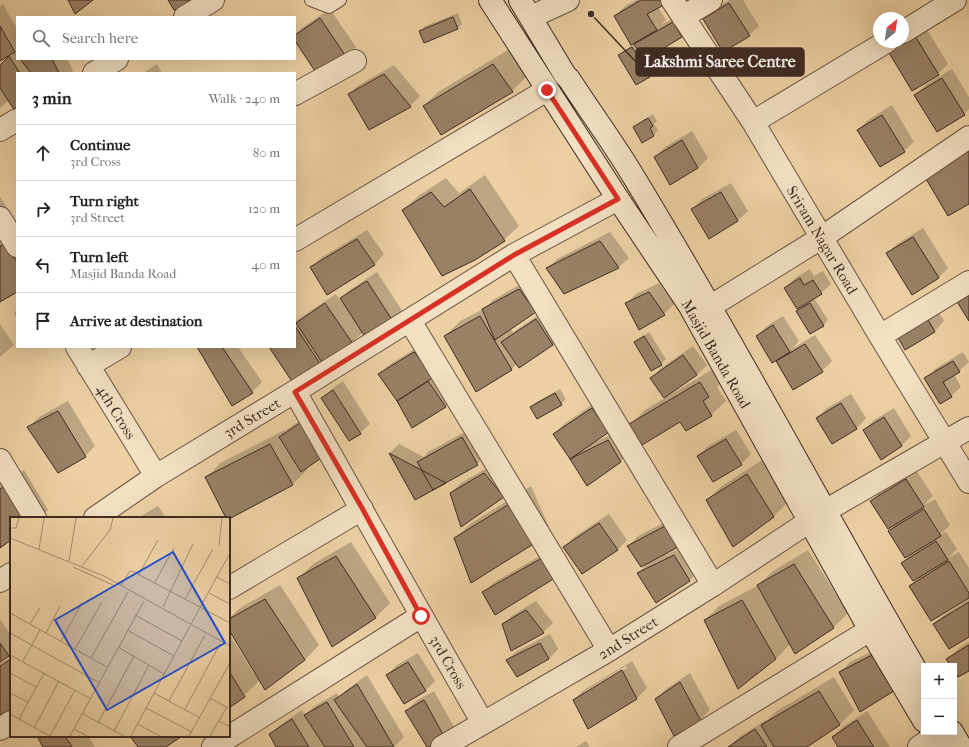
<!DOCTYPE html>
<meta charset="utf-8">
<style>
:root{--surface:#fff;--page:#f2f2f2;--text:#222;--muted:#767676;--line:#e0e0e0}
body{margin:0;font-family:"IM FELL French Canon",serif;background:var(--page);color:var(--text)}
.controls{position:absolute;right:12px;bottom:12px;display:grid;overflow:hidden;border-radius:0px;box-shadow:0 4px 16px #0002}
.controls button{width:36px;height:36px;display:grid;place-items:center;padding:0;border:0;border-bottom:1px solid var(--line);background:var(--surface);color:var(--text);font:20px sans-serif}
.compass{position:absolute;left:873px;top:12px;width:36px;height:36px;border-radius:50%;background:var(--surface);box-shadow:0 4px 16px #0002;rotate:30deg}
.stop{position:absolute;width:12px;height:12px;margin:-9px;border:3px solid #d93025;border-radius:50%;background:#fff}
.stop.end{background:#d93025;border-color:#fff;box-shadow:0 1px 4px #0008}
.list{margin:0;padding:0;list-style:none}
h2{display:flex;justify-content:space-between;align-items:center;height:52px;margin:0;padding:0 16px;font-size:17px}
h2 small{font-size:13px;font-weight:400;color:var(--muted)}
.list li{display:grid;grid-template-columns:26px 1fr auto;gap:12px;align-items:center;box-sizing:border-box;height:56px;padding:0 16px;border-top:1px solid var(--line)}
.list b{display:block;font-size:15px;white-space:nowrap}
.list p{margin:0;font-size:13px;white-space:nowrap;color:var(--muted)}
.list em{font-size:13px;font-style:normal;color:var(--muted)}
.icon{flex:none;width:22px;height:22px;fill:none;stroke:currentColor;stroke-width:2;stroke-linecap:round;stroke-linejoin:round}
.map{position:relative;flex:none;width:969px;height:747px;overflow:hidden}
.search{position:absolute;background:var(--surface);box-shadow:0 4px 16px #0002;left:16px;top:16px;width:280px;height:44px;display:flex;align-items:center;gap:10px;box-sizing:border-box;padding:0 14px;border-radius:0px;color:var(--muted);font-size:15px}
.panel{position:absolute;background:var(--surface);box-shadow:0 4px 16px #0002;left:16px;top:72px;width:280px;height:276px;border-radius:0px}
.map>svg:first-child{display:block}
.shadow{fill:#0003;fill-rule:evenodd}
.building{fill:#998166;stroke:#3e2a23}
.lines{fill:none;stroke-linecap:round;stroke-linejoin:round}
.lane-casing{stroke:#6a5443;stroke-width:14}
.street-casing{stroke:#6a5443;stroke-width:24}
.secondary-casing{stroke:#3e2a23;stroke-width:24}
.lane{stroke:#f3e1c4;stroke-width:12}
.street{stroke:#f3e1c4;stroke-width:22}
.secondary{stroke:#f3e1c4;stroke-width:22}
.route{stroke:#d93025;stroke-width:5}
.labels{text-anchor:middle;dominant-baseline:central;stroke-width:4;stroke-linejoin:round;paint-order:stroke}
.street-label{font-size:15px;fill:#3e2a23;stroke:#f3e1c4}
.inset-road{fill:none;stroke:#a78e70;stroke-width:1}
.view{fill:#1d4ed8;fill-opacity:0.15;stroke:#1d4ed8;stroke-width:2}
.inset-edge{fill:none;stroke:#3e2a23;stroke-width:2}
.leader{fill:none;stroke:#3e2a23;stroke-width:1.5}
.callout-dot{fill:#3e2a23;stroke:#f3e1c4;stroke-width:1.5}
.callout{fill:#3e2a23;stroke:#3e2a23;stroke-width:1.5}
.callout-label{font-size:16px;text-anchor:middle;font-weight:bold;fill:#fff}
</style>
<div class="map">
<svg width="969" height="747" viewBox="0 0 969 747">
<rect width="100%" height="100%" fill="#edd1a4"/>
<filter id="stains"><feTurbulence type="fractalNoise" baseFrequency=".005" numOctaves="4"/><feColorMatrix values="0 0 0 0 .2 0 0 0 0 .09 0 0 0 0 .02 0 0 0 .5 -.17"/></filter>
<radialGradient id="worn" r=".72"><stop offset=".6" stop-color="#630" stop-opacity="0"/><stop offset="1" stop-color="#630" stop-opacity=".3"/></radialGradient>
<path class="shadow" d="M636,0H667L658,7L666,20L661,25L683,13L691,27L681,36L652,54L660,67L650,76L637,84L620,55L632,44L615,16L625,6Z
M729,0H743L759,26L749,35L704,19L714,9Z
M3,4L17,29V59H67L73,71L71,73H17V108L9,100L0,108V67L13,53L0,60V6Z
M330,9L356,47L346,57L295,40V35L303,27Z
M458,13L462,24L457,29L420,31L425,26Z
M925,26L948,64L938,74L889,51L899,42H903Z
M508,50L527,76L512,91L424,106L438,92Z
M157,64L162,73H143Z
M394,65L420,96L410,106L369,128L349,94L359,85Z
M952,69L969,97V109L964,114L916,95L925,85Z
M892,105L914,142L904,151L858,130L868,120Z
M653,114L657,121L654,124L658,130L654,135L643,141L634,127L639,123Z
M692,131L708,158L698,168L670,183L655,157L665,147Z
M485,175L519,226L504,240L403,211L418,196L446,178L459,193Z
M731,183L748,211L738,220L709,237L693,209L702,199Z
M0,197L9,211L0,219Z
M923,228L948,268L938,278L888,253L897,244Z
M367,230L384,254L375,264L328,294L312,267L322,257Z
M17,231V291L0,301V241Z
M610,232L629,258L619,267L565,293L548,268L557,259Z
M810,269L814,276L823,271L831,284L821,293L814,298L828,320L824,325L810,333L797,311L803,305L785,288L795,278Z
M377,272L403,312L393,322L363,332L352,343L320,364L270,347H295V321L336,294L340,300L351,289Z
M529,279L545,301L510,328L513,332L546,310L563,334L553,344L519,367L517,364L512,369L477,391L445,336L460,321L485,308L493,300Z
M659,283L674,304L664,314L626,304L636,294Z
M937,309L944,321L935,331L906,348L898,336Z
M17,310V318L14,313Z
M783,316L799,341L793,348L815,335L832,361L822,371L777,362L784,355L757,336L767,326Z
M0,324L14,345L0,357Z
M649,332L666,359L661,364L635,342L640,338Z
M424,343L455,397L446,406L412,427L398,400L379,374L389,365Z
M693,346L707,365L697,375L667,395L668,396L715,368L723,381L717,387L726,401L711,415L681,421L630,425L645,410L665,398L652,378L661,368Z
M198,347H238L262,382L252,392L232,405Z
M963,352L969,362L959,371L954,374L961,387L951,396L926,379L935,369Z
M343,381L370,424L360,433L323,398L333,388Z
M560,389L566,399L561,404L531,407L536,402Z
M851,394L866,418L857,428L832,443L817,418L827,408Z
M602,398L618,422L594,441L595,442L618,431L631,451L621,461L587,485L554,434L564,424Z
M68,401L95,446L85,456L58,472L29,427L39,417Z
M894,408L911,436L902,445L864,430L874,420Z
M313,412L306,467L307,470L293,484L228,518L206,478L220,463L285,430V431L290,427Z
M472,428L487,454L477,464L416,499L390,453L399,444L424,457L428,452Z
M736,430L751,454L741,464L713,481L698,456L708,446Z
M762,460L788,502L773,517L707,500L722,486Z
M494,464L504,497L451,493L461,483Z
M24,470L48,510L40,518H11V539L0,546V484Z
M916,470L933,496L924,505L935,499L950,525L941,534L946,532L957,549L948,558L959,552L969,568V597L910,586L919,577L903,563L912,553L890,531L898,522L872,501L881,491Z
M531,486L549,527L535,542L455,539L470,524Z
M158,506L166,518H138Z
M609,514L627,540L617,550L565,547L574,537Z
M677,516L664,553L665,555L684,546L699,571L689,581L638,573L649,562L629,546L638,536Z
M351,542L390,603L376,617L333,646L298,579L313,564Z
M552,549L496,614L483,593L493,583Z
M808,550L848,613L833,628L790,644L776,659L738,687L705,620L719,606L757,586L761,594L762,593L758,585L773,571Z
M280,585L319,645L305,660L260,680L244,696L229,707V633L254,674L256,673L229,628V618L240,608Z
M969,599V636L934,624L944,615Z
M536,601L553,623L543,632L503,625L513,615Z
M0,619L11,635V652L0,661Z
M550,634L558,649L549,659L507,660L517,651Z
M969,642V669H954V666H952L948,659L958,649Z
M882,646L903,681L840,672L850,662Z
M418,653L435,681L425,691L387,675L397,665Z
M11,657V658L0,665V663Z
M632,661L647,688L637,698L588,728L574,700L584,690ZM626,666L627,668L584,694V692Z
M690,673L710,710L700,720L656,699L666,689Z
M367,675L404,737L394,747H277L270,735L280,725L302,710L305,715L315,706L337,693L339,697L345,691Z
M834,677L854,710L839,725L805,747H729L739,737L766,720V721L777,711Z
M434,691L454,727L445,737L407,711L416,701Z
M867,711L890,747H839L834,737L843,727Z
M39,736H88L95,747H44Z
M586,741L590,747H576Z"/>
<path class="building" d="M68,0H93L75,14Z
M168,0H191L195,6L174,10Z
M641,0H661L664,5L647,14L657,30L631,45L614,16Z
M729,3L750,36L723,52L703,19Z
M453,17L458,29L424,43L419,31Z
M320,18L347,58L319,77L295,41V35Z
M673,22L682,37L644,60L634,44Z
M0,26L15,52L0,61Z
M915,36L939,75L912,91L888,51Z
M632,47L650,77L636,85L618,55Z
M9,56L20,73H17V109L15,111L0,88V65Z
M20,59H52L59,73H31Z
M493,64L513,92L441,135L423,106Z
M384,74L411,107L369,130L348,94Z
M942,78L965,115L937,132L914,95Z
M882,115L905,152L880,167L857,130Z
M648,118L653,126L650,128L654,136L642,143L633,127Z
M682,140L698,168L670,185L654,157Z
M969,146V204L948,216L923,174Z
M470,189L505,241L475,260L442,276L402,210L431,192L444,207Z
M721,192L738,221L709,239L691,209Z
M913,237L939,278L912,295L886,253Z
M357,239L375,265L327,295L310,267Z
M600,241L619,268L564,294L546,268Z
M4,244L17,262V292L0,302V246Z
M800,278L804,285L813,280L822,294L797,309L784,288Z
M367,281L394,323L367,340L340,298Z
M519,289L536,312L495,340L482,309Z
M649,292L665,315L639,330L625,303Z
M969,293V321L956,300Z
M325,303L353,344L323,364L296,323Z
M810,303L824,326L810,334L796,311Z
M480,316L512,370L476,392L444,336Z
M927,318L935,332L905,350L897,336Z
M536,319L553,345L519,368L501,342Z
M773,325L790,352L772,363L756,336Z
M295,326L321,365L293,383L269,347H295Z
M644,336L662,365L651,371L634,342Z
M805,344L823,372L793,390L776,361Z
M197,347H222L253,393L232,406Z
M414,352L434,377L397,401L378,374Z
M683,355L697,375L664,398L650,378Z
M953,361L960,372L943,382L952,397L940,404L924,378Z
M428,381L446,407L412,428L397,401Z
M700,382L709,397L703,401L712,416L686,431L680,422L642,445L629,424Z
M333,390L361,434L349,441L321,398Z
M555,393L562,405L537,419L530,407Z
M841,403L857,429L832,444L816,418Z
M592,408L609,432L570,459L553,434Z
M58,411L86,457L58,473L27,427Z
M884,417L902,446L881,460L863,430Z
M303,421L327,454L301,472L279,437Z
M462,437L478,465L433,490L417,462Z
M726,439L742,465L713,482L697,456Z
M608,440L621,462L587,486L570,459Z
M270,444L293,485L229,519L226,518L205,477Z
M389,453L446,483L415,500Z
M484,473L504,497L461,527L450,493Z
M747,474L774,517L733,547L706,500Z
M906,479L924,507L888,529L870,501Z
M9,484L30,518H11V540L0,548V489Z
M516,500L535,543L471,583L454,538Z
M924,509L941,536L905,558L888,531Z
M599,523L618,550L582,574L563,547Z
M667,525L680,546L641,567L627,546Z
M936,541L948,560L913,581L901,563Z
M674,555L690,581L656,603L637,573Z
M336,556L376,618L332,647L297,578Z
M542,558L555,578L495,615L482,592Z
M949,561L969,593V598L931,621L909,586Z
M794,564L834,628L795,654L757,585Z
M265,599L305,660L265,690L229,630V619Z
M742,600L776,659L738,689L704,620Z
M969,602V637L949,649L933,624Z
M526,610L544,633L511,651L502,624Z
M0,643L9,656L0,662Z
M540,643L549,659L517,677L506,660Z
M969,645V671L958,677L954,671V666H951L946,659Z
M872,655L894,691L860,712L839,672Z
M11,659V709L0,715V666Z
M408,662L426,691L404,704L386,675Z
M622,670L637,699L588,729L573,700Z
M229,671L245,697L229,708Z
M680,682L701,721L674,736L655,699Z
M357,684L394,747H367L334,700Z
M819,691L840,725L807,747H774L761,725Z
M424,700L445,738L429,747H427L405,711Z
M327,702L354,747H325L304,715Z
M292,719L309,747H276L269,734Z
M857,720L874,747H838L832,737Z
M755,729L767,747H728Z
M37,736H65L72,747H43Z
M130,736H182L166,747H138Z"/>
<g class="lines">
<g class="lane-casing">
<path id="lane" d="M311,0L329,7L340,0"/>
</g>
<g class="street-casing">
<path id="street" d="M672,0L753,122L880,336L969,482
M185,17L213,0
M531,17L568,0
M683,17L711,0
M903,32L955,0
M94,73L117,59
M295,94L355,61
M753,122L886,42
M0,130L17,120
M0,218L17,246
M295,240L547,90
M514,255L713,585
M711,306L821,238L969,137
M410,321L609,650
M880,336L969,282
M77,347L156,476
M88,366L120,347
M295,392C358,502 419,613 483,723
M0,460L35,518
M825,511L969,428
M95,518L156,476L299,389L514,255L618,199
M0,581L11,574
M229,588L362,509
M0,729L11,722
M213,747L421,616
M442,747L609,650L713,585L810,521
M679,747L870,630
M919,747L934,737"/>
</g>
<g class="secondary-casing">
<path id="secondary" d="M490,0L618,199L689,305L870,630L924,721
M520,0L565,75L569,79C591,113 615,145 635,179C736,345 826,517 924,684
M931,732L940,747
M952,732L961,747"/>
</g>
<use href="#lane" class="lane"/>
<use href="#street" class="street"/>
<use href="#secondary" class="secondary"/>
</g>
<g class="lines">
<path class="route" d="M421,616L362,508L295,392L514,255L618,199L547,90"/>
</g>
<g class="labels">
<g class="street-label">
<text transform="translate(822 240) rotate(59)">Sriram Nagar Road</text>
<text transform="translate(716 354) rotate(60)">Masjid Banda Road</text>
<text transform="translate(116 412) rotate(58)">4th Cross</text>
<text transform="translate(252 418) rotate(-31)">3rd Street</text>
<text transform="translate(628 638) rotate(-32)">2nd Street</text>
<text transform="translate(448 662) rotate(60)">3rd Cross</text>
</g>
</g>
<g transform="translate(10 517)">
<rect width="220" height="220" fill="#edd1a4"/>
<path class="inset-road" d="M0,11H6L9,1M0,21L94,59L220,129M209,29L212,1M29,32L34,1M59,44L66,1M72,49L100,13L103,1M63,50L103,68M129,57L148,23M207,60L220,67M145,65L164,31M111,68L120,54L124,55L220,106M199,76L220,87M175,82L203,32M153,90L183,27M0,96L97,150M125,98L172,124M20,107L30,91M181,107L220,36M117,113L164,139M0,116L90,166M36,116L50,89M51,124L72,86M108,130L154,157M65,132L92,85M0,138L81,182M81,141L118,75M13,144L30,113M0,156L26,170M0,176L18,185M144,176L190,201M200,181L218,191M159,184L195,118M136,191L182,215M175,192L210,127M0,197L40,219M73,197L114,219M9,202L34,156M209,204L220,210M88,206L124,139M127,207L150,219M24,211L49,164M64,212L77,219M104,214L139,148M40,219L65,173M60,219L134,84M121,219L180,109M179,219L220,146M200,219L217,190"/>
<path class="view" d="M163,35L215,126L97,193L45,103Z"/>
<rect width="220" height="220" class="inset-edge"/>
</g>
<path class="leader" d="M591 14L636 62"/>
<circle class="callout-dot" cx="591" cy="14" r="4"/>
<rect class="callout" x="636" y="48" width="168" height="28" rx="4"/>
<g class="callout-label">
<text x="720" y="67">Lakshmi Saree Centre</text>
</g>
<rect width="100%" height="100%" filter="url(#stains)"/>
<rect width="100%" height="100%" fill="url(#worn)"/>
</svg>
<div class="controls">
<button>+</button>
<button>−</button>
</div>
<svg class="compass" viewBox="-18 -18 36 36"><path d="M0-13l5 13h-10z" fill="#e53935"/><path d="M0 13l5-13h-10z" fill="#767676"/></svg>
<div class="stop" style="left:421px;top:616px"></div>
<div class="stop end" style="left:547px;top:90px"></div>
<div class="search"><svg class="icon" aria-label="search" viewBox="0 0 24 24"><circle cx="10" cy="10" r="6"/><path d="M15 15l6 6"/></svg>Search here</div>
<section class="panel">
<h2>3 min<small>Walk · 240 m</small></h2>
<ul class="list">
<li><svg class="icon" aria-label="ahead" viewBox="0 0 24 24"><path d="M12 20V5M6 11l6-6 6 6"/></svg><div><b>Continue</b><p>3rd Cross</p></div><em>80 m</em></li>
<li><svg class="icon" aria-label="right" viewBox="0 0 24 24"><path d="M7 20v-9h11M14 6l5 5-5 5"/></svg><div><b>Turn right</b><p>3rd Street</p></div><em>120 m</em></li>
<li><svg class="icon" aria-label="left" viewBox="0 0 24 24"><path d="M17 20v-9H6M10 6l-5 5 5 5"/></svg><div><b>Turn left</b><p>Masjid Banda Road</p></div><em>40 m</em></li>
<li><svg class="icon" aria-label="arrive" viewBox="0 0 24 24"><path d="M6 21V4h12l-3 4 3 4H6"/></svg><div><b>Arrive at destination</b></div></li>
</ul>
</section>
</div>
